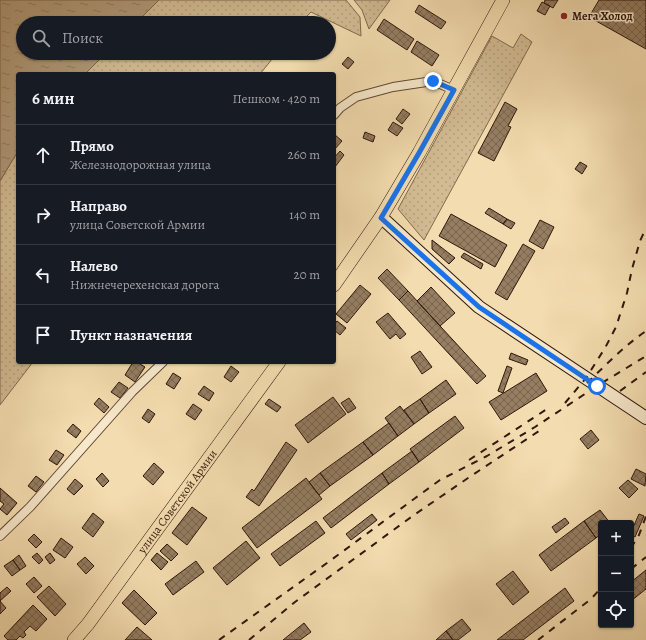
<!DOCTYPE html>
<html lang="ru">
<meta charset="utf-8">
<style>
:root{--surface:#171b24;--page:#242831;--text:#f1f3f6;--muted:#9ea1a6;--line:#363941}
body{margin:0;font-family:Alegreya,serif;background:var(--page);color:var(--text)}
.controls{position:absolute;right:12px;bottom:12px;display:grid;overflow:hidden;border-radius:4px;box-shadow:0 1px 3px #0004}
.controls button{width:36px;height:36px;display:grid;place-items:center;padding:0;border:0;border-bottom:1px solid var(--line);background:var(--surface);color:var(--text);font:20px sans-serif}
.stop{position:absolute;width:12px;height:12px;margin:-9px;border:3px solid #1a73e8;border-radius:50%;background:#fff}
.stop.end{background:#1a73e8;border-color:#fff;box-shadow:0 1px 4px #0008}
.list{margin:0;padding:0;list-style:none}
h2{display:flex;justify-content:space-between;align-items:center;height:52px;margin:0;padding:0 16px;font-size:17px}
h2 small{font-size:13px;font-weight:400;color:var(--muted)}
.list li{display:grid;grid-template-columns:26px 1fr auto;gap:12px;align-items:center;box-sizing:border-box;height:60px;padding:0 16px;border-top:1px solid var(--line)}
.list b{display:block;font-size:15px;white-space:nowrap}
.list p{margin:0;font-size:13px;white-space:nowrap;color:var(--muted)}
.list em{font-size:13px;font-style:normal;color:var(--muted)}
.icon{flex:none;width:22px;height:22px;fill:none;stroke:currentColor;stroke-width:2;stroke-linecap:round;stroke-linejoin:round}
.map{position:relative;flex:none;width:646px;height:640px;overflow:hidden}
.search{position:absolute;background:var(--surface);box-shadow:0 1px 3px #0004;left:16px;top:16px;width:320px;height:44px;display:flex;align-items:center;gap:10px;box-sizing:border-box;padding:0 14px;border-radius:22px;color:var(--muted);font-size:15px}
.panel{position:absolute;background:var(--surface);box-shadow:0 1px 3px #0004;left:16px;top:72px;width:320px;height:292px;border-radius:4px}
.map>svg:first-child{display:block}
.green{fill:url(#green-dots);stroke:#806950}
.water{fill:url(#water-ripples);stroke:#7c654d}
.building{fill:url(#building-cross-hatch);stroke:#2e170c}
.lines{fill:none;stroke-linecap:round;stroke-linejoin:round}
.street-casing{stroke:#5f4835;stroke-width:10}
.secondary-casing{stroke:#2e170c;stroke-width:14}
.primary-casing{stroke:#2e170c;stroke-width:14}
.street{stroke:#f7e8cb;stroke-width:8}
.secondary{stroke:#f7e8cb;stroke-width:12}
.primary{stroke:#f3dcaf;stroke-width:13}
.rail{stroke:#2e170c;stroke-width:2;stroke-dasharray:7 7;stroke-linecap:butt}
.route{stroke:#1a73e8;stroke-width:5}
.poi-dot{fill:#8f2418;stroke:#f7e8cb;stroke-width:1.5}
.labels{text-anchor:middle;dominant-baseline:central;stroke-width:3;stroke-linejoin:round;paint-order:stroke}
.poi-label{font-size:12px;font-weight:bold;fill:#2e170c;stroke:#f7e8cb;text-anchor:start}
.street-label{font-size:12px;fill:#2e170c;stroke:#f7e8cb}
</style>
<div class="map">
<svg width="646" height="640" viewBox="0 0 646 640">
<defs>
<pattern id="green-dots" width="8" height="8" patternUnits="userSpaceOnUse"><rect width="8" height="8" fill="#d2bb93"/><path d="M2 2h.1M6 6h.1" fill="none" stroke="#b5a07e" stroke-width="1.8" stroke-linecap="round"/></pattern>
<pattern id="water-ripples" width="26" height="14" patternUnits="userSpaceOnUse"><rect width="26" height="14" fill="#b09978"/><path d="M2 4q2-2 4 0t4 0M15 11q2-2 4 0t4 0" fill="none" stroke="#907c61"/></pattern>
<pattern id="building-cross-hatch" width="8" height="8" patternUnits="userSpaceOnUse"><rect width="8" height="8" fill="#947d61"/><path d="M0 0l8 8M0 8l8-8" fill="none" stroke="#79654e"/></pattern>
</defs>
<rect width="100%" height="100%" fill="#f3dcaf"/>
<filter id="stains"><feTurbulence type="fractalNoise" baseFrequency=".005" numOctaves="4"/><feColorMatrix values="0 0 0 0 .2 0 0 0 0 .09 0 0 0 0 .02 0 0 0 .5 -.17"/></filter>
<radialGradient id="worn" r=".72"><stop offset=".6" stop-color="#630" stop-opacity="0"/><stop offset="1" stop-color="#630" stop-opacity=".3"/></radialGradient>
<path class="green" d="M159,0H346L360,17L361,36L311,12L300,23H136Z
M354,0H390L369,29L362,10Z
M521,34L532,42L424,240L398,209L492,36L513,48Z
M106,53H277L260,74H85Z
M18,151V362H33L0,405V181Z"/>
<path class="water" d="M0,0H159L136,23H23V53H106L85,74H18V151L0,181Z"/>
<path class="building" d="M545,0H558L553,8L544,3Z
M599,0H646V49L589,17Z
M542,2L550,6L545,15L537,11Z
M419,5L446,22L441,29L415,12Z
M384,19L414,39L407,50L377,30Z
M417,41L439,55L432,66L411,52Z
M348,57L354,62L348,69L342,64Z
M505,102L517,109L508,126L511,127L494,161L478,153Z
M403,109L410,114L402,124L396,119Z
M393,122L403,128L397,136L388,130Z
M365,132L375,136L373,142L363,138Z
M334,134L342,141L334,150Z
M340,151L344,155L335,167L334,158Z
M580,162L587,166L582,174L575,169Z
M489,208L507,219L503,224L485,213Z
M451,214L507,245L495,267L439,236Z
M507,219L515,223L511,229L503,224Z
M540,220L554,227L543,249L529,241Z
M432,240L455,258L449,264L432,249Z
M523,244L535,251L507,300L495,293Z
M464,253L483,264L481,269L461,257Z
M387,269L408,291L399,300L378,278Z
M360,285L371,294L347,323L336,314Z
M431,287L455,313L440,326L417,301Z
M408,291L486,376L477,384L399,300Z
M388,313L406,334L400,339L396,334L390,339L376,322Z
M337,321L346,328L340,335L334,330V325Z
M420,351L432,367L422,374L411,357Z
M511,353L528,360L526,365L509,359Z
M133,362H137L145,367L135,382L125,375Z
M231,366L239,372L231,382L224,377Z
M507,366L512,368L503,393L498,391Z
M173,373L181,378L174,389L166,384Z
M536,373L547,391L501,420L489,402Z
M446,380L456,394L429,413L420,399Z
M119,382L128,388L120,398L111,392Z
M204,386L214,393L209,401L198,394Z
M333,397L346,414L308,443L295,425Z
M99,398L109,407L104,413L94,404Z
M349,398L356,408L348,413L341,403Z
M269,399L281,407L277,412L265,404Z
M420,399L429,413L414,424L404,410Z
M193,404L202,410L195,420L186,414Z
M400,406L414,424L398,436L385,418Z
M148,409L155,414L149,423L142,418Z
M455,416L464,428L419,462L410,449Z
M389,423L398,436L373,455L363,442Z
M73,424L81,431L76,438L67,431Z
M591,430L599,440L588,449L580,439Z
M286,442L297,450L259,506L246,497L252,489L254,491Z
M363,442L373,455L330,486L320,473Z
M56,450L64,455L57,465L49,460Z
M412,451L419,462L389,484L382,473Z
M154,463L164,472L153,485L143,476Z
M636,469L646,474L645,486L631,479Z
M102,473L109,481L103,487L96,479Z
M320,473L330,486L319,495L309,482Z
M382,473L389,484L331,528L323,518Z
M36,476L44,482L36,492L28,486Z
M306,478L322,499L257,548L242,528Z
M75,479L83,486L74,495L67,489Z
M628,480L638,489L629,498L619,488Z
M0,488L17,503L7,515L0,509L4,504L0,501Z
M192,507L207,518L187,545L172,533Z
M600,510L610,523H601V534L596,538L584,521Z
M93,513L104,522L93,537L82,528Z
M372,514L377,520L351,540L346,534Z
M639,514L644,516L635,537L631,535V532Z
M565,518L569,523L556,533L552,527Z
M316,521L325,533L280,566L271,554Z
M584,521L596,538L551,571L539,555Z
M34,534L42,542L36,548L28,540Z
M61,538L73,547L65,558L53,550Z
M246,541L260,558L227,585L213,568Z
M167,544L178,554L171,561L160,551Z
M37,553L43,560L39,564L32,557Z
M50,553L55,560L50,564L45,557Z
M157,553L168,562L161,570L151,560Z
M19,555L26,566L20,570L13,560Z
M85,557L94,566L86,574L77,564Z
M13,560L20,570L12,576L4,566Z
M196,561L204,572L173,595L165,584Z
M646,570V589L631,601V582Z
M513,571L529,592L513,605L496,584Z
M34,577L42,586L34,593L26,584Z
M49,586L66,604L55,616L37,597Z
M7,587L11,591L0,601L6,608L0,614V593Z
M565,588L574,601L523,640H497Z
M134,590L157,613L145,625L122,603Z
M33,605L47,619L36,631L30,626L24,632L26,635L23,638L20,636L16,640H8L4,636Z
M462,619L471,630L458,640H453L446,631Z
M304,623L311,632L300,640H283Z
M137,627L152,640H125Z
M446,631L453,640H436Z"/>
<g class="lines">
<g class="street-casing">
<path id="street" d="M334,115L340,108L356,97L393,87L433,81L454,90
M0,536L30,507L132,392L163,362"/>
</g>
<g class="secondary-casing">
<path id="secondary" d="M381,217L479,307L646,418"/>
</g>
<g class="primary-casing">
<g id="primary">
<path d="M334,285L381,217L419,153L503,0"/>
<path id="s1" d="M74,640L88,624L279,362"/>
</g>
</g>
<use href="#street" class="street"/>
<use href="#secondary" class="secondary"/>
<use href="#primary" class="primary"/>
<path class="rail" d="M587,383C606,365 624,346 646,331
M620,391L646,372
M565,403L586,378L605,348L616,327L627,293L632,269L640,241L646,228
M469,460L547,409
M631,548L639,535L646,516
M631,569L646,557
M219,640L327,563L414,499L440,480L487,456L535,427L597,386L646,356
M249,640L295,602L414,515L471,476L542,429
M538,640L591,599L601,588"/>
</g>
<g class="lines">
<path class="route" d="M433,81L454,90L419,153L381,218L479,307L597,386"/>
</g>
<circle class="poi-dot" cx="564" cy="16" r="4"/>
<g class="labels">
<g class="poi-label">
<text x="572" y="16">Мега Холод</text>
</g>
<g class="street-label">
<text stroke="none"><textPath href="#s1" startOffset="173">улица Советской Армии</textPath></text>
</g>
</g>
<rect width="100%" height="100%" filter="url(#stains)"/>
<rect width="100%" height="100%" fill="url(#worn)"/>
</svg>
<div class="controls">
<button>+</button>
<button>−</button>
<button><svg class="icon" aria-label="locate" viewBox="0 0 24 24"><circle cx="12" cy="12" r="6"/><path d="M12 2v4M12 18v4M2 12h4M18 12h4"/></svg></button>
</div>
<div class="stop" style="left:597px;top:386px"></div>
<div class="stop end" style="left:433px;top:81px"></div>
<div class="search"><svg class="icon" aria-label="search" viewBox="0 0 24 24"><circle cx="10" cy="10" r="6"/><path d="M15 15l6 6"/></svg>Поиск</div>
<section class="panel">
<h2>6 мин<small>Пешком · 420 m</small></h2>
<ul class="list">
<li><svg class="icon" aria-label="ahead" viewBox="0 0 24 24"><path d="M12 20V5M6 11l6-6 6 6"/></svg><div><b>Прямо</b><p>Железнодорожная улица</p></div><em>260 m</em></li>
<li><svg class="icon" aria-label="right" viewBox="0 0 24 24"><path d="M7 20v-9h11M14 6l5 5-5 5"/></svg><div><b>Направо</b><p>улица Советской Армии</p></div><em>140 m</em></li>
<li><svg class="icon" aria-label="left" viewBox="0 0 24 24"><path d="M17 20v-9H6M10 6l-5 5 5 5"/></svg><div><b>Налево</b><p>Нижнечерехенская дорога</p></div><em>20 m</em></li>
<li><svg class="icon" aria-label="arrive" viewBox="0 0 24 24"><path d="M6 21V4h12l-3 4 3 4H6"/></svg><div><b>Пункт назначения</b></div></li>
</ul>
</section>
</div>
